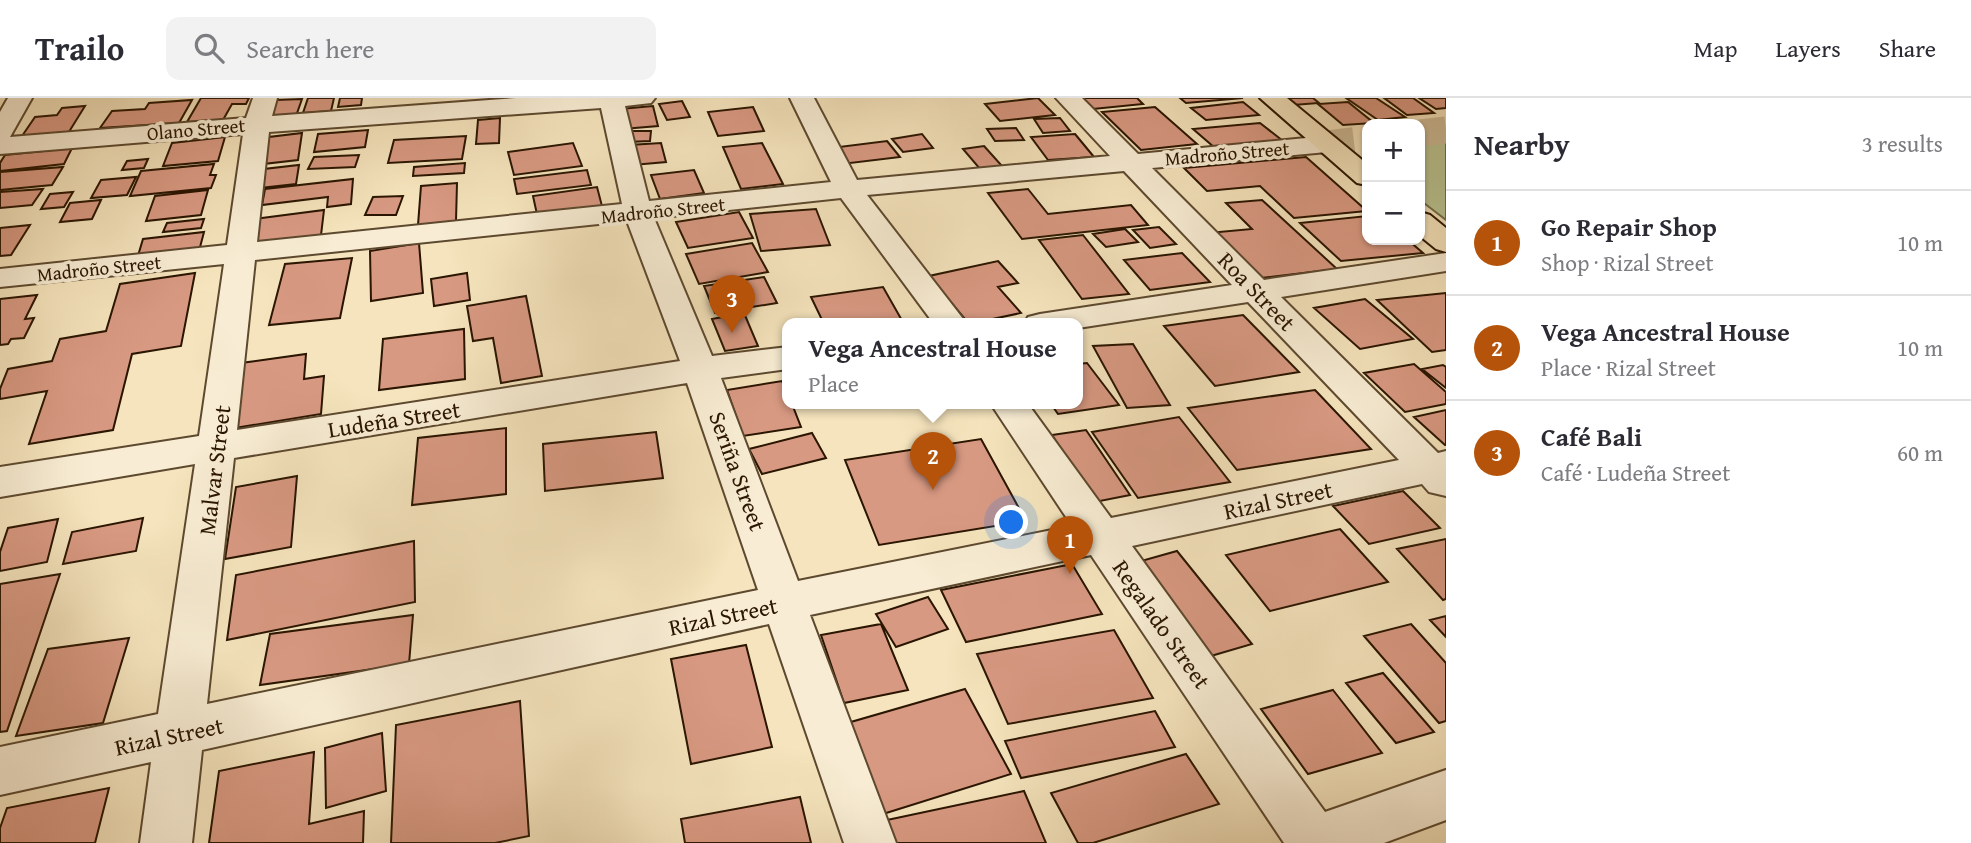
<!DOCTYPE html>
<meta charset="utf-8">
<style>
:root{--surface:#fff;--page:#f2f2f3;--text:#2b2b33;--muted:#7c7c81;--line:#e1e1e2;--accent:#b45309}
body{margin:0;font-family:"Gentium Book Plus",serif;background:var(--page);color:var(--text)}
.controls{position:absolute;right:21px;top:21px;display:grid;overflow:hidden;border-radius:14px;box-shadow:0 2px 5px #0004}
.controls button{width:63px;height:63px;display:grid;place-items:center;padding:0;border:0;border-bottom:2px solid var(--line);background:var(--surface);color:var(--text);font:35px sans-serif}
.you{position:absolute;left:1012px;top:425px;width:24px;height:24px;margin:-18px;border:5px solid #fff;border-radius:50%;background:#1a73e8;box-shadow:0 0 0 10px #1a73e833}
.badge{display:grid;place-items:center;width:46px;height:46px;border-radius:50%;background:var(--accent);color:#fff;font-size:23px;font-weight:700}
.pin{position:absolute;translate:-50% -58px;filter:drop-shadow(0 2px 4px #0008)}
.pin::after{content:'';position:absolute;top:37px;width:24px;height:21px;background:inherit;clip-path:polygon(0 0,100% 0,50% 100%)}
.popup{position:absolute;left:782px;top:220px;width:301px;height:91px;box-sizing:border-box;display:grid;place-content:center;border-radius:14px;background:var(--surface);filter:drop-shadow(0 2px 5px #0005);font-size:23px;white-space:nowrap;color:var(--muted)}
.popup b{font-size:26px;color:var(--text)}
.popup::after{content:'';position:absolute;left:50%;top:100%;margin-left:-14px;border:14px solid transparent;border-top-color:var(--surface)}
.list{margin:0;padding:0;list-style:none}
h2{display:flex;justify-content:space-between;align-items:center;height:91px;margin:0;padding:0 28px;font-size:30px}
h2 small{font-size:23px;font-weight:400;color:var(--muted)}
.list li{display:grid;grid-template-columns:46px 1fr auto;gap:21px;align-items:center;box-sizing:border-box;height:105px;padding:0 28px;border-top:2px solid var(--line)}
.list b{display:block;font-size:26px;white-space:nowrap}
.list p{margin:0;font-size:23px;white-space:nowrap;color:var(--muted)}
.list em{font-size:23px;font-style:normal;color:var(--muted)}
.icon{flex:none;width:38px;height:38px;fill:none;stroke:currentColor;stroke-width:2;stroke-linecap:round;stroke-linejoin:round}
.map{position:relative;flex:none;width:1446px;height:745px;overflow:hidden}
header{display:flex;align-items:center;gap:42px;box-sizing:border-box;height:98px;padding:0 35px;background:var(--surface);border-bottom:2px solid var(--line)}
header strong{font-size:33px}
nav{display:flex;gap:38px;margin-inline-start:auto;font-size:24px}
.search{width:490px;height:63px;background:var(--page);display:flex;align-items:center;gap:18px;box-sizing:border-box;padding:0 24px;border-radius:14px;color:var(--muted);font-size:26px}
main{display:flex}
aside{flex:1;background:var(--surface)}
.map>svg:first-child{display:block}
.green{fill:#bac593;stroke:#726d4a;stroke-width:2}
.building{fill:#d89982;stroke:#2a1500;stroke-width:2}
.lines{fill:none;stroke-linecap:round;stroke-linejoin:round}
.minor-tunnel{stroke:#ccbb97;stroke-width:27;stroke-dasharray:27 14;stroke-linecap:butt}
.minor-casing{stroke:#5d492f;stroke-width:4}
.major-casing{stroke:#2a1500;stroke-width:4}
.minor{fill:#f8edd4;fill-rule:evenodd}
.major{fill:#f5e4bd;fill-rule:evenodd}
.labels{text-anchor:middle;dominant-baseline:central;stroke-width:7;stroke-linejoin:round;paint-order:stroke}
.far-street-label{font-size:19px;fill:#2a1500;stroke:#f8edd4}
.street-label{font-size:23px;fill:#2a1500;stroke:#f8edd4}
</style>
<header>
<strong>Trailo</strong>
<div class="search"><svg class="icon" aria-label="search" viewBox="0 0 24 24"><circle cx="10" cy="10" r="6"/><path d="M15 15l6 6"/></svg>Search here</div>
<nav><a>Map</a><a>Layers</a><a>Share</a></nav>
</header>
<main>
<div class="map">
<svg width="1446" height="745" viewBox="0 0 1446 745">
<rect width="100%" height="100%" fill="#f5e4bd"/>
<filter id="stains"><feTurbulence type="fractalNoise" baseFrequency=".00286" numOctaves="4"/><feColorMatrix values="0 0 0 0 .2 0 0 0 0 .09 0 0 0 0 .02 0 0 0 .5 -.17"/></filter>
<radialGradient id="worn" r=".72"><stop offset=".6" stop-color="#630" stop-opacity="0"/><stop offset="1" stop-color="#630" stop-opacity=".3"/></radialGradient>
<path class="green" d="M1446,43V122L1420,102V46Z"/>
<path class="building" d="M201,0H249L246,6H232L223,22L187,24Z
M308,0H334L331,13L303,15Z
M340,0H362L361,7L338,9Z
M1038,0L1055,17L1000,23L985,6Z
M1083,0H1137L1143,6L1093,11Z
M1180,0H1243L1186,5Z
M1284,0H1313L1319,5L1293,7Z
M1346,0H1376L1405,19L1378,22Z
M1384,0H1413L1434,15L1407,17Z
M1419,0H1446V10L1436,11Z
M302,1L296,18L268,20L275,2Z
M192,2L179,25L100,30L112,13L145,11L149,5Z
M682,3L690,19L667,22L659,6Z
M1243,4L1259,17L1206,22L1191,10Z
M1348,4L1374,25L1343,27L1318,6Z
M85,8L67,37L20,41L35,19L57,17L62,10Z
M653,8L658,28L623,31L620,11Z
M753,9L764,33L718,38L708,14Z
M1155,9L1197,46L1141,52L1102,14Z
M500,20L499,45L476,46L478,22Z
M1060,20L1070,33L1043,35L1034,21Z
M1260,25L1283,43L1215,50L1193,31Z
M1016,30L1024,42L995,43L987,31Z
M368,32L365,49L314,54L318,36Z
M628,33H651L650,43L628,44Z
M302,35L298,62L263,66L269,39Z
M922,36L933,50L903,54L892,41Z
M1075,36L1094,59L1048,62L1031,39Z
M466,38L462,61L388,65L394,42Z
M225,39L218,63L163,68L172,45Z
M887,43L900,59L842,66L831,50Z
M573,45L582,68L514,77L508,54Z
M661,45L666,64L633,67L629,47Z
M762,45L783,86L741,91L723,49Z
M984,48L1002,68L980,71L963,51Z
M72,50L64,66L0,73V65L5,57Z
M359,57L355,69L308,71L314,59Z
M1306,59L1367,113L1294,120L1260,88L1207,93L1184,70Z
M148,61L144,70L122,72L127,63Z
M465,65L464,75L413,78L414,69Z
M214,66L210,77H216L211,90L130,98L141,73Z
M299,67L296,86L260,90L264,71Z
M63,69L52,87L0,92V74Z
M587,72L591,87L517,96L514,81Z
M694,72L704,95L660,101L651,77Z
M136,79L127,97L91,100L101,82Z
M353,81L351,106L327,109L328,99L262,107L265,91Z
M457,85L456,123L418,127L421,88Z
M597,89L603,112L538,121L533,98Z
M43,91L32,107L0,110V94Z
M1028,91L1048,116L1131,107L1148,127L1022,141L988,95Z
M208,92L201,117L146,123L155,98Z
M73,94L64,109L41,111L50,96Z
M403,98L396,117H365L373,99Z
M101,102L92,121L60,124L70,105Z
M1262,102L1337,171L1252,181L1208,135L1252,131L1226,105Z
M816,111L830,147L761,153L750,116Z
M324,112L321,137L250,146L254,121Z
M739,114L753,140L688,150L676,124Z
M1367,118V142H1408L1423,155L1341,163L1300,125Z
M204,121L201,130L163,134L167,125Z
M30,127L11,157L0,158V130Z
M1159,129L1176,146L1150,150L1133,132Z
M1125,131L1138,144L1106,149L1093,136Z
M204,134L199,153L137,161L143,141Z
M1083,137L1129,196L1082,201L1039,142Z
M419,145L423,195L371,203L370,153Z
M752,145L768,174L699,186L686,156Z
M1182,155L1210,184L1150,192L1124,162Z
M352,160L340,220L269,227L285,166Z
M998,163L1018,185L998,189L1021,215L969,226L929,178Z
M195,175L181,248L132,256L113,332L29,346L47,293L0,301V291L8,271L52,263L60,241L106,233L120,186Z
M467,175L470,202L434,208L431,181Z
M764,179L777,205L715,215L704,188Z
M883,189L904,226H824L811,199Z
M1446,195V252L1432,254L1377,202Z
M37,197L25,221L34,220L24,240L11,241L8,246L0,247V201Z
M526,198L542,278L501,285L493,240L473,243L467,208Z
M1365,201L1413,241L1360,251L1314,210Z
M744,215L758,248L725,253L712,221Z
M1243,217L1299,274L1215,288L1164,228Z
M464,231L465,281L379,292L383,241Z
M1133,246L1170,307L1127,310L1093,248Z
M306,256L304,281L324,278L321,316L229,331L241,265Z
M1087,265L1119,307L1058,316L1051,306H1078V266Z
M1414,266L1446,294V306L1405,314L1364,275Z
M1443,267L1446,269V290L1422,271Z
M782,283L788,296V306H792L801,329L743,338L727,292Z
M1315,292L1371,351L1237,372L1188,310Z
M1446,312V347H1445L1414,319Z
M1179,319L1230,384L1138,400L1092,334Z
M506,330V396L412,407L418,340Z
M1086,332L1130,397L1095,404L1052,337Z
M656,334L663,380L545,393L543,346Z
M812,335L826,360L762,376L749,351Z
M981,341L1026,423L879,447L845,362Z
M297,378L291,449L225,461L236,389Z
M1403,393L1440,430L1369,446L1333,408Z
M143,420L136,453L63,466L72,434Z
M58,421L47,464L0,473V454L8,430Z
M1340,431L1388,484L1270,513L1226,457Z
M1446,441V501L1443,502L1397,451Z
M414,443L415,504L227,542L236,477Z
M1177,453L1252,546L1204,560L1134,465Z
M1072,466L1102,516L966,544L941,492Z
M60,476L7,633L0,634V486Z
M928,499L948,531L896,549L876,516Z
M413,517L409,566L260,587L270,536Z
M1446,518V539L1430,522Z
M881,526L908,592L844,605L821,537Z
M1411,526L1446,565V623L1439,625L1364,538Z
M1114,532L1153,600L1008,626L977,556Z
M129,540L103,625L16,638L48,551Z
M746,547L772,649L691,666L671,561Z
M1383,575L1434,634L1396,645L1346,585Z
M965,591L1011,676L883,716L844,626Z
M1333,592L1382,655L1308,676L1261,611Z
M520,603L529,738L495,745H391L396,627Z
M1155,613L1175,649L1021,680L1005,643Z
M382,635L386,693L326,710L325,650Z
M314,654L309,726L364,713L363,745H209L219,673Z
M1186,656L1219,706L1093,745H1078L1051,695Z
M109,690L95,745H0V730L7,710Z
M1024,693L1046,745H895L887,722Z
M800,699L811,745H685L681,721Z"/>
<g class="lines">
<path class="minor-tunnel" d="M1420,35L1446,32
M1327,46L1367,41"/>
<g class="minor-casing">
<path id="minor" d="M8,0H32L10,39L246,20L253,0H277L272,18L516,0H655L651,5L625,8L649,103L831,84L790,0H814L857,82L1110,58L1056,0H1082L1138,56L1327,38L1336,41L1340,46L1336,51L1327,54L1152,70L1264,182L1446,155V173L1281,199L1438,355L1446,353V398L1429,394L1422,386L1132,448L1325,714L1446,672V722L1384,745H1284L1091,457L810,517L896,745H844L769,526L202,652L192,745H140L151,664L0,697V649L158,616L195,366L0,399V369L199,338L224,166L0,189V171L227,147L243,36L0,56V14ZM601,10L622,106L257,144L269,34ZM1124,73L1232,187L1040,216L1028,219L1024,226H1078V230L1248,204L1399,362L1111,420L1028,306H991L1072,428L798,483L721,280L788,271V249L712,258L654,120L841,100L934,226H967L867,97ZM627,123L680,263L237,332L255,162ZM687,285L758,492L207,606L234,360Z"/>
</g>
<g class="major-casing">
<path id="major" d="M1260,0H1287L1367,66V87L1357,85Z
M1420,114L1430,117L1446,130V154L1436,151L1420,138Z"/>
</g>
<use href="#minor" class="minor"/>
<use href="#major" class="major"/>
</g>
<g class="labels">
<g class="far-street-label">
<text transform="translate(196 31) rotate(-5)">Olano Street</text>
<text transform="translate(1227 55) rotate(-5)">Madroño Street</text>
<text transform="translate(663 112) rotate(-6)">Madroño Street</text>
<text transform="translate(99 170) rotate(-6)">Madroño Street</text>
</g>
<g class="street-label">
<text transform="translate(1257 193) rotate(46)">Roa Street</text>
<text transform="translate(394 321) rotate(-9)">Ludeña Street</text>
<text transform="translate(214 372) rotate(-83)">Malvar Street</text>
<text transform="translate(738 373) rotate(70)">Seriña Street</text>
<text transform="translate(1278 402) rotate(-12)">Rizal Street</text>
<text transform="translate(723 518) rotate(-12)">Rizal Street</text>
<text transform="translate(1162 526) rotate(55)">Regalado Street</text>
<text transform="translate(169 638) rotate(-12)">Rizal Street</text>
</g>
</g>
<rect width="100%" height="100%" filter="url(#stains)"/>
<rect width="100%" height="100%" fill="url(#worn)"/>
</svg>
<div class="controls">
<button>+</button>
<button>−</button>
</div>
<div class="you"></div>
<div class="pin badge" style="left:1070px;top:476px">1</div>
<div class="pin badge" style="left:933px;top:392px">2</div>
<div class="popup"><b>Vega Ancestral House</b>Place</div>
<div class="pin badge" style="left:732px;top:235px">3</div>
</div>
<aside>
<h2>Nearby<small>3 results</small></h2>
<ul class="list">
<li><span class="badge">1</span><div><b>Go Repair Shop</b><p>Shop · Rizal Street</p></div><em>10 m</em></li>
<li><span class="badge">2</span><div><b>Vega Ancestral House</b><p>Place · Rizal Street</p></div><em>10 m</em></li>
<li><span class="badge">3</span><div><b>Café Bali</b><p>Café · Ludeña Street</p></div><em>60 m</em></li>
</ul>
</aside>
</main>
